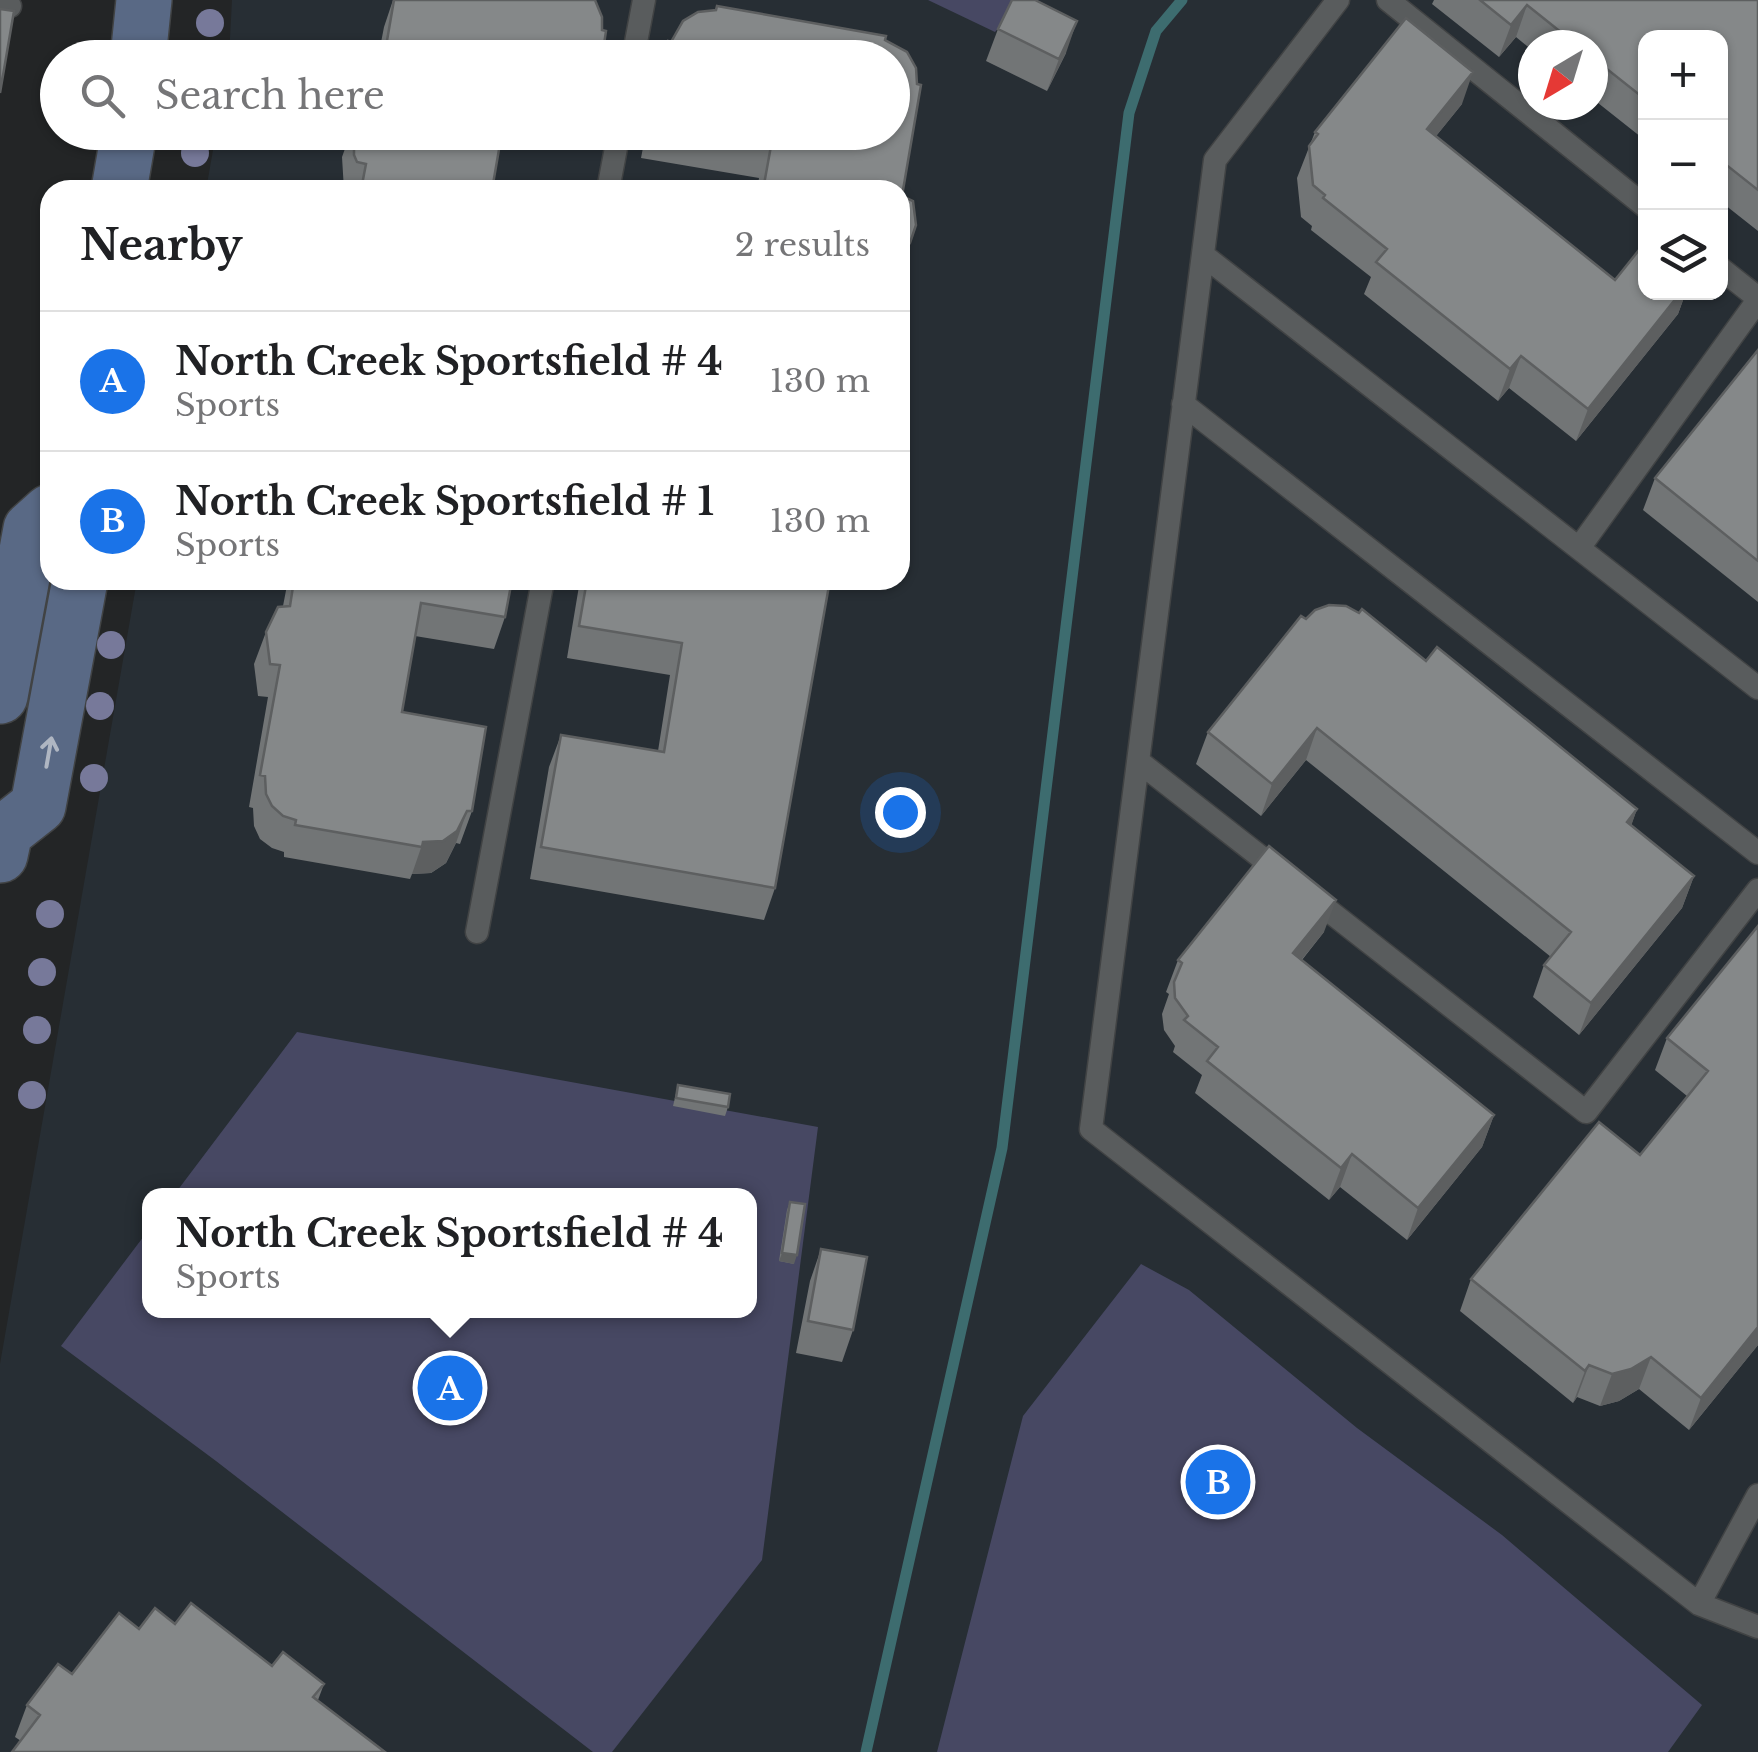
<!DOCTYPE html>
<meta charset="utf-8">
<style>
:root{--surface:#fff;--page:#f2f2f2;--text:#202124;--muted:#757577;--line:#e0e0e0;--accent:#1a73e8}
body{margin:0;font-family:"Libre Baskerville",serif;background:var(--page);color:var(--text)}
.controls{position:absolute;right:30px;top:30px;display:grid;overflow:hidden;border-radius:20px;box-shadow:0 2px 8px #0004}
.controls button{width:90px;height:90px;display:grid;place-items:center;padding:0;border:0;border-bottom:2px solid var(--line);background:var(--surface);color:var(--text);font:50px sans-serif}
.compass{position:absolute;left:1518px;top:30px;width:90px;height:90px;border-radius:50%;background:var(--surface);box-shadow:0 2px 8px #0004;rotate:218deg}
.you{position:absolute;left:900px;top:812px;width:35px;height:35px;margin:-25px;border:8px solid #fff;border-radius:50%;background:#1a73e8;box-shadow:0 0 0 15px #1a73e833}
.badge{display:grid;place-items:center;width:65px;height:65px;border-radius:50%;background:var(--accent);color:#fff;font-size:32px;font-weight:700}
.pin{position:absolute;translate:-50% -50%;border:5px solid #fff;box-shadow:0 2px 10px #0006}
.popup{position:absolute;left:142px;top:1188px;width:615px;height:130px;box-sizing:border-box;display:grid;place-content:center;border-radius:20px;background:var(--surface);filter:drop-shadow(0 2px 8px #0005);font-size:32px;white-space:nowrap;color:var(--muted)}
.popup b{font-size:38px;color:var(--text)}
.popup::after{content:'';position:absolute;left:50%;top:100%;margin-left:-20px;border:20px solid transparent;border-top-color:var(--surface)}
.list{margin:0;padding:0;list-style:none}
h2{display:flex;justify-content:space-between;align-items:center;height:130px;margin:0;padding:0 40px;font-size:42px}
h2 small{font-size:32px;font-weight:400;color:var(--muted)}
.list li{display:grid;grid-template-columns:65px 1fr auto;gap:30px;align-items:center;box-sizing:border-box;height:140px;padding:0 40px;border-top:2px solid var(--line)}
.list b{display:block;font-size:38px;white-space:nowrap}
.list p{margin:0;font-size:32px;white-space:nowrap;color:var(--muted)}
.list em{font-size:32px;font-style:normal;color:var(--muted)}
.icon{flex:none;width:55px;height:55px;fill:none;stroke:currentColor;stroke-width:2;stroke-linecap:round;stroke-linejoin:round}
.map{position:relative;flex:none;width:1758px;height:1752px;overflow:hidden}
.search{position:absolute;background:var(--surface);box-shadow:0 2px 8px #0004;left:40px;top:40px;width:870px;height:110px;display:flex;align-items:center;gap:25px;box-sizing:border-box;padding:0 35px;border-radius:55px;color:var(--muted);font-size:38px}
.panel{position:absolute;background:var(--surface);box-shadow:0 2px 8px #0004;left:40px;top:180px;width:870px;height:410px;border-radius:30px}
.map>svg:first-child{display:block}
.built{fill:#272e34;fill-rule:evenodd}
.green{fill:#474863}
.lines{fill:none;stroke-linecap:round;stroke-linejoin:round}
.stream{stroke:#3d6c6f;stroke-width:11}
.lane-casing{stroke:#414344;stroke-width:25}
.secondary-casing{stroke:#414344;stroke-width:58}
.lane{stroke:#595c5d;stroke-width:22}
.secondary{stroke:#596985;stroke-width:55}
.tree{fill:#77799a}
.wall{fill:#727576}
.shaded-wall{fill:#5d5f60}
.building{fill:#858889;stroke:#5d5f60;stroke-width:2.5}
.oneway{stroke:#afb6c2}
</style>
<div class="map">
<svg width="1758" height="1752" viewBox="0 0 1758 1752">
<rect width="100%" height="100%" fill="#232526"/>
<path class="built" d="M232,0H1758V1752H0V1364L137,580H900V190H206L216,133L892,132V58L229,57ZM1646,38H1720V292H1646ZM1533,45H1593V105H1533ZM150,1196H750V1310H150Z"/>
<path class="green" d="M928,0H1023L995,32Z
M297,1032L818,1127L762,1560L612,1752H593L216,1461L61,1346L150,1228V1310H750V1196L174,1195Z
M1141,1264L1189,1290L1357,1428L1502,1535L1702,1705L1668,1752H937L1023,1416Z"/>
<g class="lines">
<path class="stream" d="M866,1752L1002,1148L1129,113L1156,31L1182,0"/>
<g class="lane-casing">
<path id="lane" d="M1338,0L1215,160L1091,1129L1699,1604L1758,1627
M1388,0L1646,207
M0,4L10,6
M633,58L644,0
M608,190L619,132
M1203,255L1758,688
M1720,268L1758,298
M1183,404L1758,853
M1579,548L1758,300
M1138,761L1285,876
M1310,896L1586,1112L1758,890
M477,932L543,580
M1699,1604L1758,1495"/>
</g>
<g class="secondary-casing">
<path id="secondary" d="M138,58L144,0
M119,190L129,132
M0,696L31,529L50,512
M0,855L5,832L38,806L80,580"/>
</g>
<use href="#lane" class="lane"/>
<use href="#secondary" class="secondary"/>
</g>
<g class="tree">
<circle cx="210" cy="23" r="14"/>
<circle cx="195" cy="153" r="14"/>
<circle cx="111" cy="645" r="14"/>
<circle cx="100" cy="706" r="14"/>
<circle cx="94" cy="778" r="14"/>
<circle cx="50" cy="914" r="14"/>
<circle cx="42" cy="972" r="14"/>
<circle cx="37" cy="1030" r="14"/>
<circle cx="32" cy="1095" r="14"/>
</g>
<path class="wall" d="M393,0H595L602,58H378L384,27Z
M1434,0H1758V231L1720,201V38H1646V141L1593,99V45H1533V51L1516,37L1499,57L1432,4Z
M717,6L886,36L885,40L907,52L916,68L917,84L921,85L902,196L913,201L916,225L900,271V190H757L759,178L641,158L646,132H892V58H662L668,41L671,42L683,21L698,12L715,10Z
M998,29L1066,53L1047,91L986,61Z
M1462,104L1436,136L1615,280L1646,292H1686L1678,314L1576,441L1509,388L1498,401L1364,294L1371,277L1311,230L1312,226L1301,217L1297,178L1315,132Z
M351,132H586L580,148L501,134L492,190H344L342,157Z
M1758,350V602L1643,510L1655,478Z
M288,580H512L505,617L494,649L415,636L402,712L472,811L460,844L456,843L446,863L431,873L412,874L410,879L284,857V852L272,848L260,839L254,826L253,808L249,807L268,697L258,696L254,664L266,632L283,606Z
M580,580H830L775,888L764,920L530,879L549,767L561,735L658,751L670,675L567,658Z
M1306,619L1426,661L1637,809L1631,825L1694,876L1682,908L1579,1035L1533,997L1544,965L1551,957L1306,760L1261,816L1196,764L1208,732Z
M1758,926V1345L1689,1430L1639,1389L1619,1401L1600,1406L1577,1397L1573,1403L1460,1311L1471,1279L1640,1155L1687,1096L1655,1070L1667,1038Z
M1324,932L1302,960L1494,1115L1482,1147L1407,1240L1340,1187L1329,1200L1195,1093L1202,1075L1173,1052L1175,1046L1164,1030L1162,1014L1169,994L1166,992L1178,960Z
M678,1085L728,1107L725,1116L673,1106Z
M790,1202L794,1264L779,1261L787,1210Z
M821,1249L853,1330L842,1362L796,1353L810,1281Z
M175,1624L272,1666L324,1684L318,1700L21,1741L15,1737L27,1705L139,1629Z"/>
<path class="shaded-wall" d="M1527,5L1516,37L1499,57L1511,25Z
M1077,21L1066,53L1047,91L1059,59Z
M1473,72L1462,104L1416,161L1427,129Z
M910,243L900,271L901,255Z
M1681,292H1686L1678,314L1576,441L1588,409Z
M1521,356L1509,388L1498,401L1510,369Z
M1317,728L1306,760L1261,816L1272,784Z
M1637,809L1626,841L1627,822Z
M467,811L456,843L446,863L431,873L412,874L423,842Z
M1694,876L1682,908L1579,1035L1591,1003Z
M1336,900L1324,932L1281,985L1293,953Z
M1494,1115L1482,1147L1407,1240L1418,1208Z
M1352,1154L1340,1187L1329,1200L1341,1168Z
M782,1253L797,1255L794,1264L779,1261Z
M1758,1327V1345L1689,1430L1701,1398Z
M1651,1357L1639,1389L1619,1401L1600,1406L1612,1374Z
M1589,1365L1577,1397L1573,1403L1585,1371Z"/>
<path class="building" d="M394,0H595L602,17V30L606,31L602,58H384Z
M1012,0H1035L1077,21L1059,59L998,29Z
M1480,0H1758V190L1720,160V38H1646V100L1593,58V45H1577L1527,5L1511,25Z
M717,6L886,36L885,40L907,52L916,68L917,84L921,85L902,196L913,201L916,225L910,243L901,255H900V190H763L771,146L692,132H892V58H665L668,41L671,42L683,21L698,12L716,10Z
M0,9L14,11L0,93Z
M1406,18L1473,72L1427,129L1615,280L1643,245L1646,247V292H1681L1588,409L1521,356L1510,369L1376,262L1387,249L1323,198L1325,195L1313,185L1309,146L1318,134L1315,132Z
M354,132H502L492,190H361L366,164L357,162L354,155Z
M1758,350V561L1655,478Z
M294,580H512L505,617L421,603L402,712L486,727L472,811H467L457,831L443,841L423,842L422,847L295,825L296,820L283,816L272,806L266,794L265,776L260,775L280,665L270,664L266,632L278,607L290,606Z
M587,580H830L775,888L541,847L561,735L664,752L682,643L579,626Z
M1329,605L1346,606L1359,613L1362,609L1426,661L1437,647L1637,809L1627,822L1694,876L1591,1003L1544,965L1571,932L1317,728L1272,784L1208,732L1301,616L1306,619L1315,610Z
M1269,846L1336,900L1293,953L1494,1115L1418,1208L1352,1154L1341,1168L1207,1061L1218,1047L1184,1020L1188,1016L1175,998L1174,982L1182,963L1178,960Z
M1758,926V1327L1701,1398L1651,1357L1631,1369L1612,1374L1589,1365L1585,1371L1471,1279L1599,1122L1640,1155L1708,1071L1667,1038Z
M678,1085L730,1094L728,1107L676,1098Z
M790,1202L805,1204L797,1255L782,1253Z
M821,1249L867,1257L853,1330L808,1321Z
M191,1603L272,1666L283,1652L324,1684L313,1697L385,1752H12L40,1715L27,1705L58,1664L72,1674L119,1613L139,1629L155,1608L175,1624Z"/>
<defs><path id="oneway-shaft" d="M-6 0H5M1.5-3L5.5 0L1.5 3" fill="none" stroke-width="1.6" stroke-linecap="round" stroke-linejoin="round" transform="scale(2.5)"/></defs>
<use class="oneway" href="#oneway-shaft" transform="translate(49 752) rotate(-80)"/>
</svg>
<div class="controls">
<button>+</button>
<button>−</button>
<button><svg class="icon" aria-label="layers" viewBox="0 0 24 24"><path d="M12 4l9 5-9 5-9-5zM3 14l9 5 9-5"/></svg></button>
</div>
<svg class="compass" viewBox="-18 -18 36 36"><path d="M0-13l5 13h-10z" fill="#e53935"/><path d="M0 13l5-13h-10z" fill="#757577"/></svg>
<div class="you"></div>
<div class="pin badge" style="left:450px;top:1388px">A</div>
<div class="popup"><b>North Creek Sportsfield # 4</b>Sports</div>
<div class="pin badge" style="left:1218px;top:1482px">B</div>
<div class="search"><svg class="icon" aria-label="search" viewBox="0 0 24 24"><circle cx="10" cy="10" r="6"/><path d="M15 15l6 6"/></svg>Search here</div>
<section class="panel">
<h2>Nearby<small>2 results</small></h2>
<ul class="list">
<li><span class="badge">A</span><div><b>North Creek Sportsfield # 4</b><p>Sports</p></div><em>130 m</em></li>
<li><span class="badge">B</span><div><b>North Creek Sportsfield # 1</b><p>Sports</p></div><em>130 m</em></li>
</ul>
</section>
</div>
